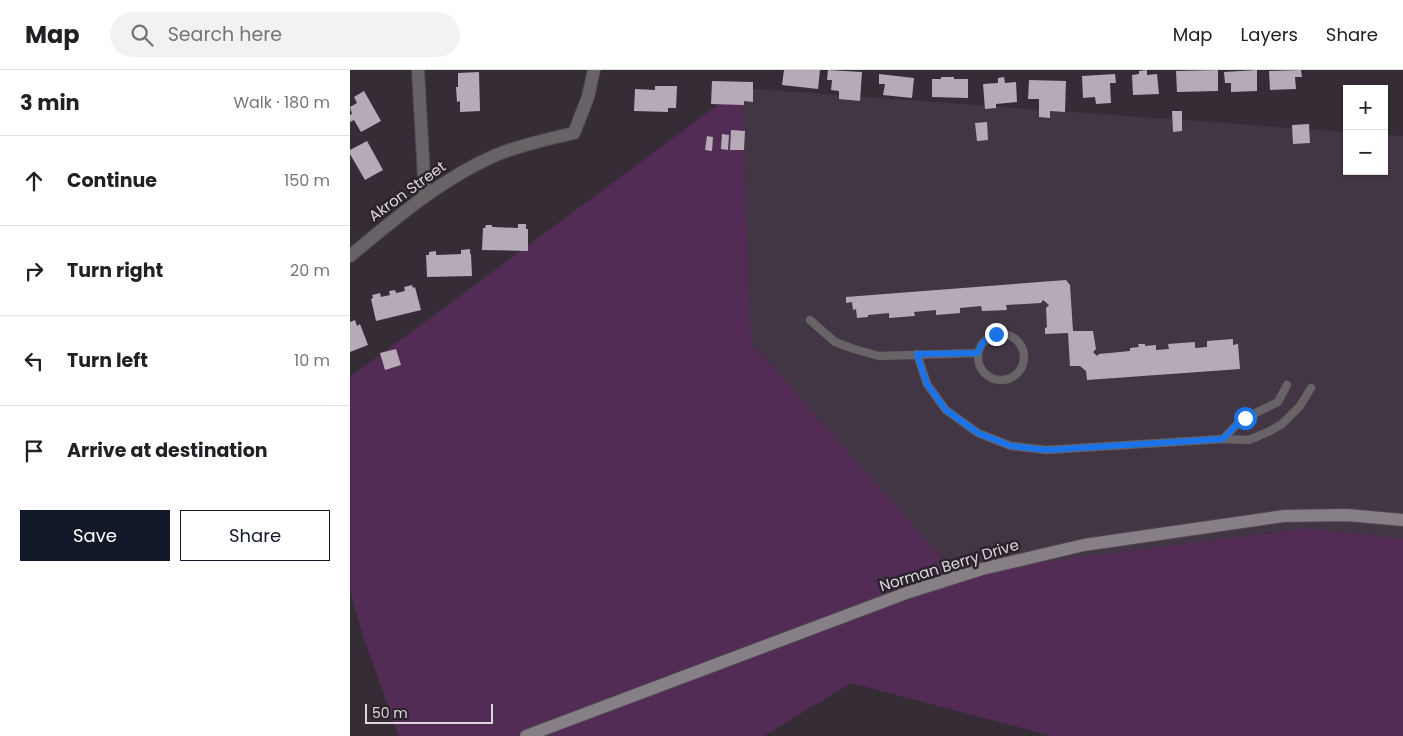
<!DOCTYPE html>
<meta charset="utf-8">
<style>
:root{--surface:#fff;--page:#f2f2f2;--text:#202124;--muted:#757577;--line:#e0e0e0;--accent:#111827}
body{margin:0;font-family:Poppins,sans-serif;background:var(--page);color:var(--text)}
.controls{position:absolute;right:15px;top:15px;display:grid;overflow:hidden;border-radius:0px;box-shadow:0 1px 4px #0004}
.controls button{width:45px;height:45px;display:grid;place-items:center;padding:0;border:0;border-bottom:1px solid var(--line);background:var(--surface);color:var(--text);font:25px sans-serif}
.scale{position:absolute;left:15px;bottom:12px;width:128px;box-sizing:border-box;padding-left:5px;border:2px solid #ddd7dd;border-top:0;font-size:14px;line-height:18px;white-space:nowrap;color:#ddd7dd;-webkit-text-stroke:4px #2b232c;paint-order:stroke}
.stop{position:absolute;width:15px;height:15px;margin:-11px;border:4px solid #1a73e8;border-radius:50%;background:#fff}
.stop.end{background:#1a73e8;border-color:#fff;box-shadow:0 1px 5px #0008}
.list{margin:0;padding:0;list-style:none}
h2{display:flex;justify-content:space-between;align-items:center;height:65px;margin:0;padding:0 20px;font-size:21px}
h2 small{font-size:16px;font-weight:400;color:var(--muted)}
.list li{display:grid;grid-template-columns:32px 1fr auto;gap:15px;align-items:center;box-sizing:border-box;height:90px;padding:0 20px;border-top:1px solid var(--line)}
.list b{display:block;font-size:19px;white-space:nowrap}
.list em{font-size:16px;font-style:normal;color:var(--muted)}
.actions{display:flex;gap:10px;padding:15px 20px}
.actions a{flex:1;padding:11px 0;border:1px solid var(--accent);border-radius:0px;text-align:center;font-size:18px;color:var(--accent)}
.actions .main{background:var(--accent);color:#fff}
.icon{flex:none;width:28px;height:28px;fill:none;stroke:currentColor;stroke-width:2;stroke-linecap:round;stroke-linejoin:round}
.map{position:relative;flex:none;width:1053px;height:666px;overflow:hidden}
header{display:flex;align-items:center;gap:30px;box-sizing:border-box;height:70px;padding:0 25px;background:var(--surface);border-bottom:1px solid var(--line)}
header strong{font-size:24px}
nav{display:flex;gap:28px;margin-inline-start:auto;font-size:18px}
.search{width:350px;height:45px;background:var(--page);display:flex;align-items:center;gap:12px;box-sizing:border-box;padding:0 18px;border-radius:28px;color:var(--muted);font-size:19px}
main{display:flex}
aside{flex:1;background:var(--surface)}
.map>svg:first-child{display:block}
.built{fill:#433644}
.green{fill:#532c56}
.building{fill:#b5aab6}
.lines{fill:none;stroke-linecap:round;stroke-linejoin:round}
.service-casing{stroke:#504751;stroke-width:9}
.minor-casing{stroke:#504751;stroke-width:14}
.secondary-casing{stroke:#504751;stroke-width:14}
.service{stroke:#676367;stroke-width:8}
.minor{stroke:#676367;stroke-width:12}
.secondary{stroke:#867f86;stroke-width:12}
.route{stroke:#1a73e8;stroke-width:6}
.labels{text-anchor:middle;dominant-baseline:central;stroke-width:5;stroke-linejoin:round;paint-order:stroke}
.street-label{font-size:15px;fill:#ddd7dd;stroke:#2b232c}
</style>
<header>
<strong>Map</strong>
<div class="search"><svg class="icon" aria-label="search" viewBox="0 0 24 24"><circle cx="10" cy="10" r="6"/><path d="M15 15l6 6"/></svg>Search here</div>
<nav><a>Map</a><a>Layers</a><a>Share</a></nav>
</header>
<main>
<aside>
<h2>3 min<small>Walk · 180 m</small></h2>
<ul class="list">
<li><svg class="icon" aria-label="ahead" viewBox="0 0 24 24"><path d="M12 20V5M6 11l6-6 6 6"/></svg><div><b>Continue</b></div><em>150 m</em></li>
<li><svg class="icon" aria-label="right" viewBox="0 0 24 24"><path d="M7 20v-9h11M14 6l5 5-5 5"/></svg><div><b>Turn right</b></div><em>20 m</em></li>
<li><svg class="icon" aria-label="left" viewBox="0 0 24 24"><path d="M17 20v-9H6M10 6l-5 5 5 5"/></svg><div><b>Turn left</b></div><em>10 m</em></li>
<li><svg class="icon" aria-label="arrive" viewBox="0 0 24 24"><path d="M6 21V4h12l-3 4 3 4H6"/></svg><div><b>Arrive at destination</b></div></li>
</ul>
<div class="actions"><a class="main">Save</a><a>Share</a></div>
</aside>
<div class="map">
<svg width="1053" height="666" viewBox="0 0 1053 666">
<rect width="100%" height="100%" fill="#352c36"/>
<path class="built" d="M391,18L997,62V101H1034V65L1053,66V469L959,458L605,504L401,272Z"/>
<path class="green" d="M391,18L401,272L605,503L959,458L1053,469V666H702L501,613L414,666H49L14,569L0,520V307Z"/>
<path class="building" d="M434,0H470L468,19L432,15Z
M478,0L512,2L510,31L489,29V21L481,20L482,10H477Z
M797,0V5L807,4L809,24L783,25L782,5L789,4V1Z
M868,0V21L827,22L826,1Z
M907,0V21L881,22V13H875L874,2Z
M951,0L952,7H945L946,19L920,20L919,1Z
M129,2L130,41L110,42V31L107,32L106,17H108V3Z
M529,4L564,8L562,28L533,25L535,14H529Z
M765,4L766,13H760L761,33L746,34L745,27L733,28L732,6Z
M591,7H604V9H618V28L582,27V9H591Z
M654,7L655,13L666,12L667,32L646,34V38L635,39L633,14L648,13V8Z
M679,10L716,11L715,42L700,41V48L689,47V29H678Z
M362,11L403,12V32L394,31V35L361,34Z
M305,16H327L326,38H318V42L284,41L285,19L305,20Z
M14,21L31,51L11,62L4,50L0,52V45L2,44L0,37L7,33L4,27Z
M822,41H832V61L823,62Z
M637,52L638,70L627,71L625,53Z
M959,54L960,73L943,74L942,55Z
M381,60L395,61L394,80H380Z
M372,64L379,65L378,80L371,79Z
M357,66L363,67L362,81L355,80Z
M17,71L33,100L15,110L0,84V80Z
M168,154H176V159H178V181L132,180L133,158H135L136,155H142V157L168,158Z
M120,179V184H121L122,206L77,207L76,185H79V182L86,181V185L111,184V180Z
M716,210L720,215L723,261H743L746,279L743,282L747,286L749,284L780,281V278L789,277L788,274H795V276L806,275V280L819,279L818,274L845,272V278L857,277V271L883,269V275L888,274L890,299L737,310L736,301L730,296H720L718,263L695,264V258L697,257L696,238L699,235L693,230L691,233L656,235L657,240L632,241L631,236L610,238V243L586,245V240L564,242L565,246L539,248V243L518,245V247L507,248L506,239L503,240L502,232L496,233V227Z
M62,215L63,218L65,217L71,240L26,251L21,229L23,228L22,225L30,223L31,227L40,225L39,221L45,220L46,223L55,221L54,217Z
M5,250L7,256L10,254L18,275L0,282V252Z
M46,279L51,295L35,300L30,283Z"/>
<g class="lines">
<g class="service-casing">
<path id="service" d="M460,250L485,272L504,279L529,286L628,283
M628 287a23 23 0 1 1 46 0a23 23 0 1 1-46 0Z
M567,284L577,314L596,340L628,363L661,376L696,380L873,369L899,370L920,361L932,354L950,336L961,318
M873,369L891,350L928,332L937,315"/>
</g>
<g class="minor-casing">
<path id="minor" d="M68,0L75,125
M0,186C46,148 91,109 146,85C171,75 197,69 224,63L238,27L244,0"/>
</g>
<g class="secondary-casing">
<path id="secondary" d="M176,666L559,522L632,499L734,475L934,446L997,445L1053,450"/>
</g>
<use href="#service" class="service"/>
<use href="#minor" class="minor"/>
<use href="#secondary" class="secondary"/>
</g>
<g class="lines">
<path class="route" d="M646,264C636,268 631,273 628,283L567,284L577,314L596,340L628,363L661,376L696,380L873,369L891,350L895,348"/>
</g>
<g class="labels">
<g class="street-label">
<text transform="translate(57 121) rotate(-36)">Akron Street</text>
<text transform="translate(599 495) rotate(-17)">Norman Berry Drive</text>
</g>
</g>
</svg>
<div class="controls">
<button>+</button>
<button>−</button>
</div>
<div class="scale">50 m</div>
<div class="stop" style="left:895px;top:348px"></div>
<div class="stop end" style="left:646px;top:264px"></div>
</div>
</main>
